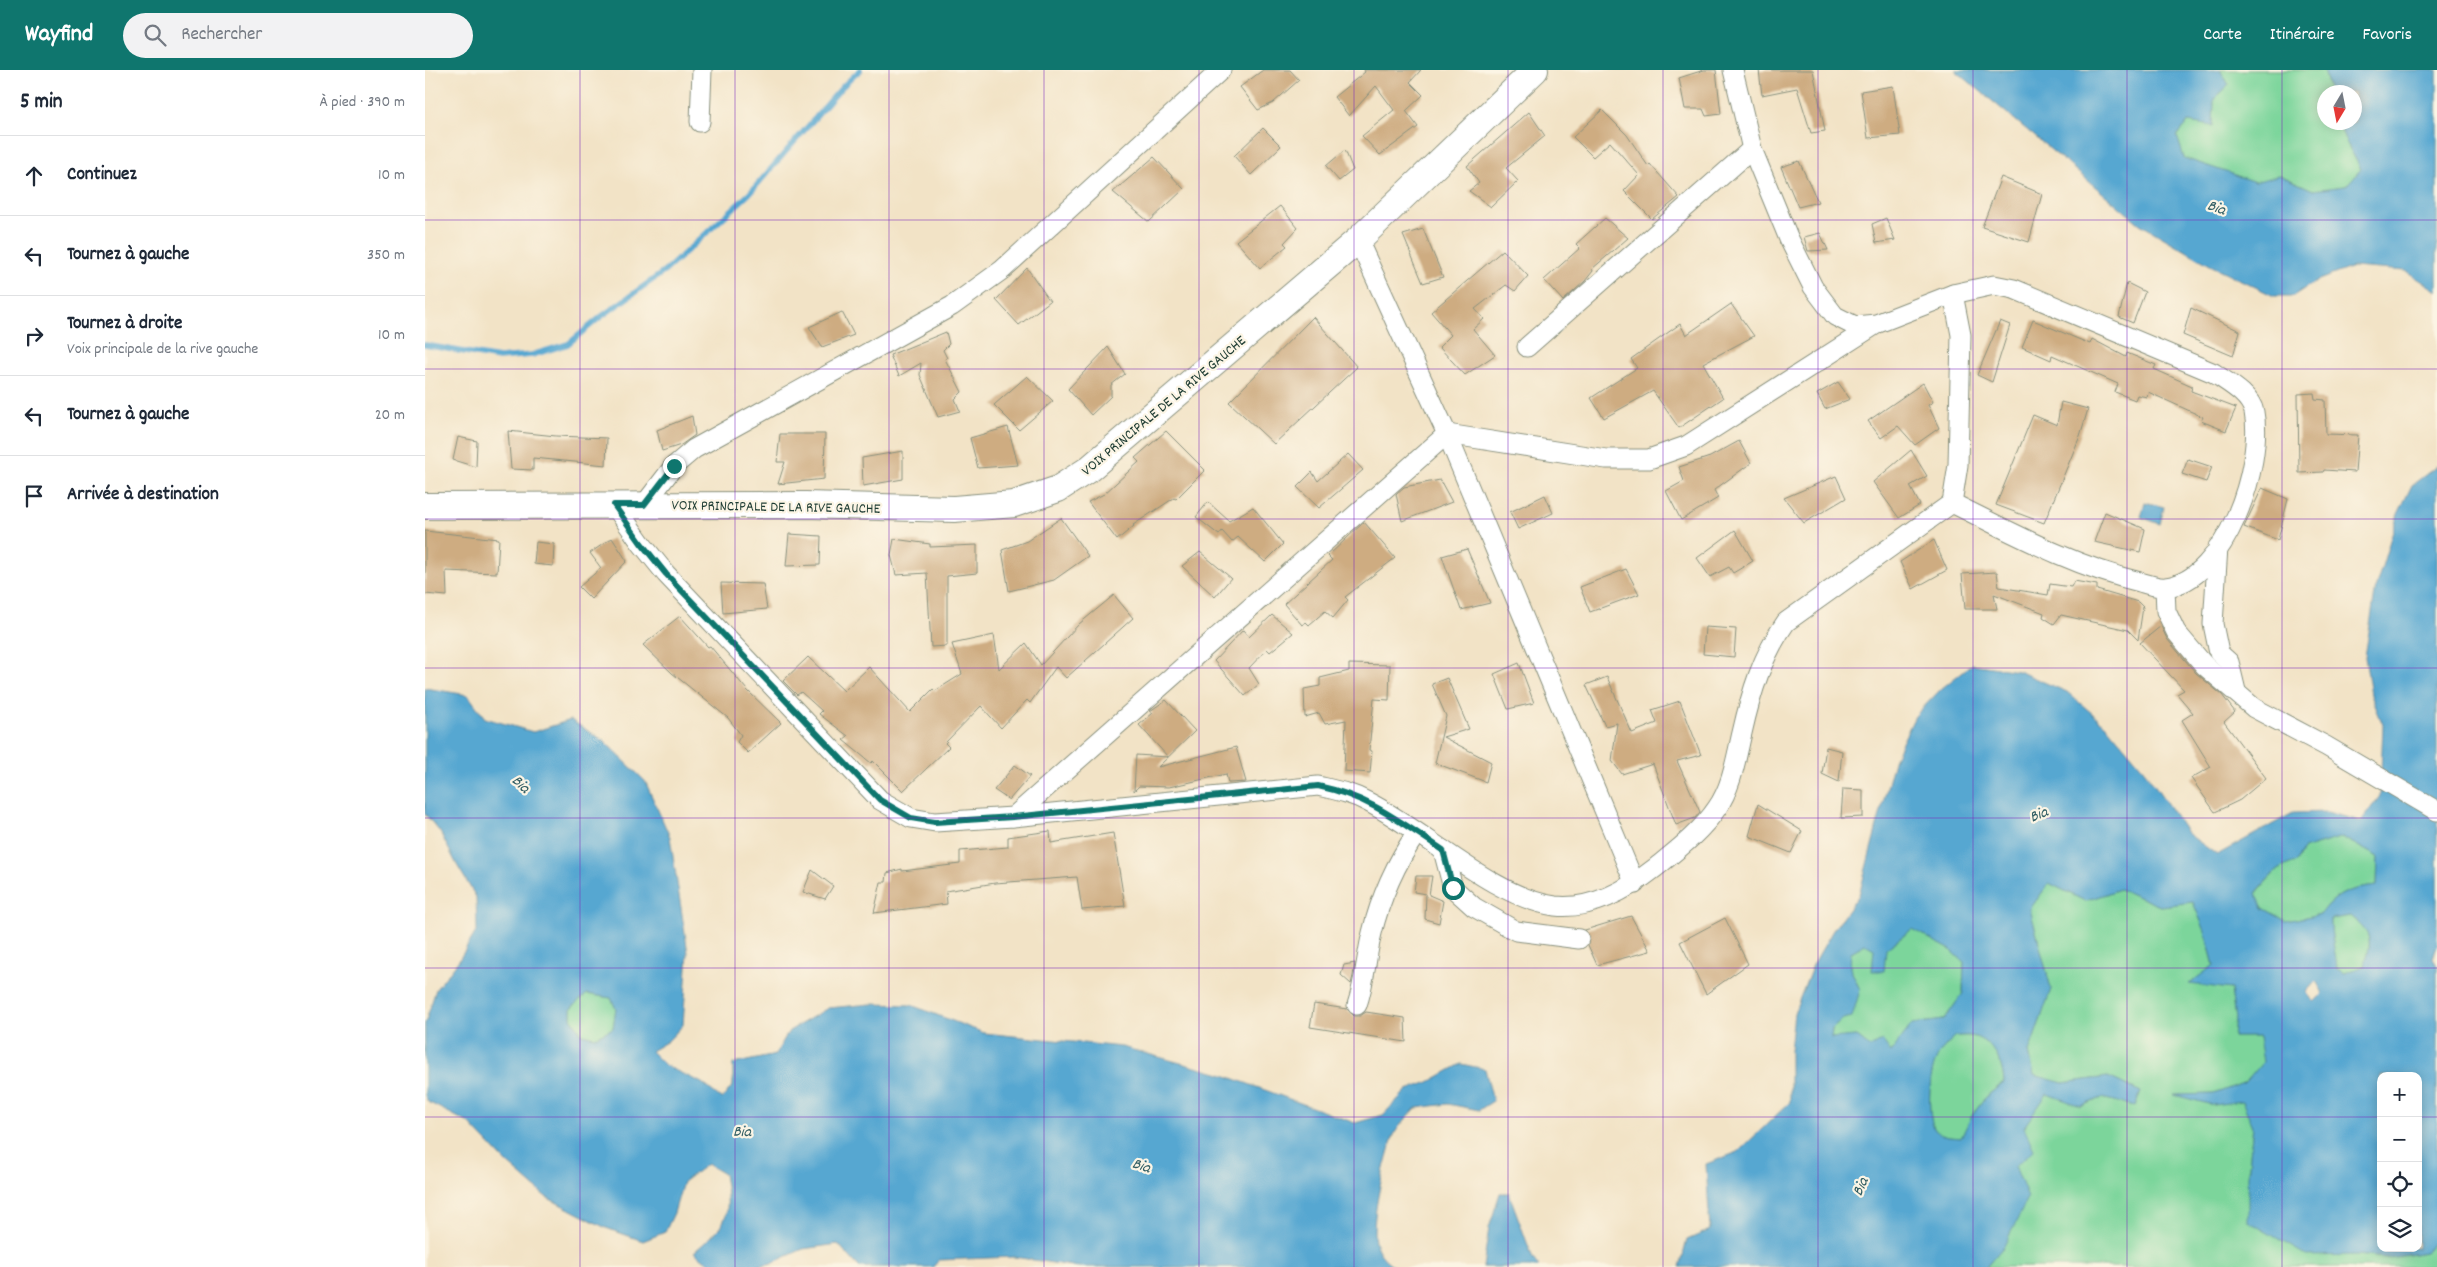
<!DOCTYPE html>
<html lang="fr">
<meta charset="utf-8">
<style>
:root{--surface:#fff;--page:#f2f2f3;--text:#1f2937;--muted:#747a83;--line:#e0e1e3;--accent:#0f766e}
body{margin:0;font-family:Dekko,sans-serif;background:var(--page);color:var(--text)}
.controls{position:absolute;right:15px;bottom:15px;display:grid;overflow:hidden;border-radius:10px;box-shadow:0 2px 12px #0003}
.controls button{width:45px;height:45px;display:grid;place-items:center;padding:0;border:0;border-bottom:1px solid var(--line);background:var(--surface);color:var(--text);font:25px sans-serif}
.compass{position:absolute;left:1892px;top:15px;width:45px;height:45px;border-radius:50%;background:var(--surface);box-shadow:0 2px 12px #0003;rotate:190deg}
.stop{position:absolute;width:15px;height:15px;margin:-11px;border:4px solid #0f766e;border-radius:50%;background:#fff}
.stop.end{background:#0f766e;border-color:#fff;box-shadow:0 1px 5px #0008}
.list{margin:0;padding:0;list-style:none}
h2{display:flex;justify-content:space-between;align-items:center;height:65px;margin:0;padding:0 20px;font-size:21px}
h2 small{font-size:16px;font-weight:400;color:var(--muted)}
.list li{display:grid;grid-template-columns:32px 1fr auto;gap:15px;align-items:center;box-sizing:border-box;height:80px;padding:0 20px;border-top:1px solid var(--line)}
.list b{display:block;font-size:19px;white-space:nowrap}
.list p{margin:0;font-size:16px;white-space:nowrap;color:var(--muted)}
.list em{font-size:16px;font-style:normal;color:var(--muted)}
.icon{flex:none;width:28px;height:28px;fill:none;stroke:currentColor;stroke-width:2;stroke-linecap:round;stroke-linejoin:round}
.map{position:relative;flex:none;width:2012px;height:1197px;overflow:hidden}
header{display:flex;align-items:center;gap:30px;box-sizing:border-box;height:70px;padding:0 25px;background:var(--accent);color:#fff}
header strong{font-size:24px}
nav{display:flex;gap:28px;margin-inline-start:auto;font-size:18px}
.search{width:350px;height:45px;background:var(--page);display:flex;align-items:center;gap:12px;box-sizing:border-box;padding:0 18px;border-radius:28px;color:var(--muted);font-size:19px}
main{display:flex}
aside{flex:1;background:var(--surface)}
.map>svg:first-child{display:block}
.green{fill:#7bd59b;stroke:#4d8968}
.water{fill:#57a7d1;stroke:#3b7282;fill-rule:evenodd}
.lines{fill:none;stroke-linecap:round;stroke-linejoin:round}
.stream{stroke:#57a7d1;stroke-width:5.5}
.building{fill:#ceac81}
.street-casing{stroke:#88907d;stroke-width:21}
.secondary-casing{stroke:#88907d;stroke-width:28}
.street{stroke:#fff;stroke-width:19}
.secondary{stroke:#fff;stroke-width:26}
.route{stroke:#0f766e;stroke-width:6}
.grid{fill:none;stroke:#7b2cbf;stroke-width:1;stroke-opacity:0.55}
.labels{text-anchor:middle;stroke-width:4.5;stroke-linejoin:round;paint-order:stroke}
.street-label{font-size:15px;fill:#1f3d34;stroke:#fcf5e5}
.water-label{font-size:16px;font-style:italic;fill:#305d63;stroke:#fcf5e5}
</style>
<header>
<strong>Wayfind</strong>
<div class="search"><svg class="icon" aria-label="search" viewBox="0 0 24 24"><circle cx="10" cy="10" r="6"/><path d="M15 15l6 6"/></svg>Rechercher</div>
<nav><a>Carte</a><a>Itinéraire</a><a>Favoris</a></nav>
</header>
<main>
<aside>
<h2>5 min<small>À pied · 390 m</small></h2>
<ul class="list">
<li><svg class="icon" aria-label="ahead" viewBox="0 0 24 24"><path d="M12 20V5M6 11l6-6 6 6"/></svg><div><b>Continuez</b></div><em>10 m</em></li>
<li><svg class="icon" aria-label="left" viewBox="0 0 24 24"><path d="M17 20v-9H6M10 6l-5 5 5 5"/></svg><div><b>Tournez à gauche</b></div><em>350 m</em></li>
<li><svg class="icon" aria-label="right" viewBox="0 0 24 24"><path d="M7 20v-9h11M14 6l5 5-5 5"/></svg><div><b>Tournez à droite</b><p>Voix principale de la rive gauche</p></div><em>10 m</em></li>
<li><svg class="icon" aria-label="left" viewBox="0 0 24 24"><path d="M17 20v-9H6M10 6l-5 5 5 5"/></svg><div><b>Tournez à gauche</b></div><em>20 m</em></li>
<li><svg class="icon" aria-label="arrive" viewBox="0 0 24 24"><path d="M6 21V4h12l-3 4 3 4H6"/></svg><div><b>Arrivée à destination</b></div></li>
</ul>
</aside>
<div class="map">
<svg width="2012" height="1197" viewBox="0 0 2012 1197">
<rect width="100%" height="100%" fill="#fcf5e5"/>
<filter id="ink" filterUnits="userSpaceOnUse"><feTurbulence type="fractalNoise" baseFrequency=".02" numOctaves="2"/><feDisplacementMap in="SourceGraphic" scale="10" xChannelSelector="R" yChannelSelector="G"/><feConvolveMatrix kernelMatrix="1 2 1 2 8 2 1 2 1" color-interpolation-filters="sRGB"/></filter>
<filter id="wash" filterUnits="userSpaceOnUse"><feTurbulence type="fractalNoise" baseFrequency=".0096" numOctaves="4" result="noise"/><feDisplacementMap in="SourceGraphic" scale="20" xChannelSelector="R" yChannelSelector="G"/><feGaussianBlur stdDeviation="1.12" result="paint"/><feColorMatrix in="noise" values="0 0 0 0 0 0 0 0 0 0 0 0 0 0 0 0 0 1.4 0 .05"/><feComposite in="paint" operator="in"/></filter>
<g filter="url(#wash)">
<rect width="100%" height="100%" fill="#f2e3c6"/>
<!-- green -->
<g class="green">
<polygon points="1795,0 1899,0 1905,22 1900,22 1900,52 1914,53 1919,68 1936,99 1921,116 1888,120 1855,105 1830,112 1759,88 1752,67 1763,52 1788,55 1789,29 1804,15"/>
<path d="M1917,767L1953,787L1952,816C1926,819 1912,822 1896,844L1861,851L1838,838L1831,824C1842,810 1853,796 1871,792L1878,779Z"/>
<polygon points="1624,813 1660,831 1695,819 1735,836 1768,832 1780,861 1789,896 1765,913 1806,919 1810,949 1808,967 1834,967 1839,992 1821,1012 1789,1024 1752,1025 1788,1035 1817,1030 1828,1056 1823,1106 1932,1185 1963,1188 2000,1182 2012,1168 2012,1197 1561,1197 1579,1176 1590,1096 1599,1057 1622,1023 1656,1036 1677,1028 1710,1036 1716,1022 1683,1007 1638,1013 1609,1006 1604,982 1626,919 1605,839"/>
<path d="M1925,846C1947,864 1948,869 1939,896L1920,903L1911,899C1911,882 1905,866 1906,849Z"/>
<path d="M1487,859L1526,880L1539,892L1538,923L1519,950L1488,954L1466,982L1445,977L1431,966L1406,969L1407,959L1418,949L1435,920L1425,898L1426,882L1440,874C1462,884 1470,872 1487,859Z"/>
<polygon points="162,924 186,928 191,939 188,958 170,967 157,964 146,948 146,938"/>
<path d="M1531,966C1536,966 1546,965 1551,967C1570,975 1578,994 1579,1013C1554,1029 1548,1042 1537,1068C1528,1067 1518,1068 1511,1061C1501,1050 1504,1003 1511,989C1515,980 1523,973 1531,966Z"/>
</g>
<!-- water -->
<g class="water">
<polygon points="1530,0 1795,0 1804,15 1789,29 1788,56 1763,52 1752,66 1759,88 1830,112 1854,105 1888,120 1921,116 1936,99 1919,68 1914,53 1930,52 1930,22 1905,22 1899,0 2012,0 2012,221 1981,201 1928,197 1891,211 1868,226 1849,226 1785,195 1715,154"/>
<path d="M2012,396V875L2008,888L2012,896V1168L2000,1182L1963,1188L1932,1185L1882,1186L1823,1151V1106L1828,1056L1817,1031L1788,1035L1749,1025L1789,1024L1821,1012L1838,992L1834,967H1808L1810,949L1806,919L1764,914L1789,895L1780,861L1768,832L1735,836L1695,819L1660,831L1624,813L1605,839L1626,919L1604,982L1609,1005L1638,1013L1683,1007L1716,1022L1710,1036L1677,1028L1656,1036L1622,1024L1599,1057L1609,1080L1590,1096L1603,1128L1579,1176L1561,1197H1255L1262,1170L1285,1160L1281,1094L1313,1082L1365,1032V981L1369,943L1388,895L1408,860L1434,825L1470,687L1490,646L1516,619L1547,594L1593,601L1642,622L1682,656L1720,701L1762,763L1792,785L1868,743L1902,742L1936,751L1955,726L1958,655L1946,625L1940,587L1951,516L1973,444L1987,415ZM1917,767L1953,787L1952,816C1926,819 1912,822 1896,844L1861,851L1838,838L1831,823C1842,810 1853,796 1871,792L1878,779ZM1925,846C1947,864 1948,869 1939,896L1920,903L1912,899C1911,882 1905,866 1906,849ZM1487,859L1526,880L1539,892L1538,923L1519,950L1487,954L1466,982L1457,970L1445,977L1431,966L1406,968L1407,959L1418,949L1427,947L1435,920L1425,898L1426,882L1440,874L1449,879L1447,901H1459L1461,879ZM1891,911L1898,923L1889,932L1881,922ZM1531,966C1536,966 1546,965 1551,967C1570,975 1578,994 1579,1013C1555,1029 1548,1042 1536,1068C1527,1067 1518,1068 1511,1061C1501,1050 1504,1003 1511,990C1515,980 1523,973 1531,966ZM1956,1006H1993V1178H1956Z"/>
<polygon points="1720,432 1739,437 1735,454 1716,447"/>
<path d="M0,618L43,625L60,648L108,662L146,650L180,672L220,711L245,767L263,883L258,955L243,971L226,981L241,996L277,1013L297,1029L308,1015V994L350,985L364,961L403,938L446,934L486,935L559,963L697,977L796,1004L930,1053L958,1045L982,1020L1004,1012L1036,994L1060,999L1068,1031L1054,1040L1023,1034L991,1038C984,1046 973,1056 969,1065C961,1085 945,1151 950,1171C953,1183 960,1191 971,1197H654L589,1187L514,1190L508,1197H434L413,1174L378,1179L347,1193L329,1197H289L269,1182C302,1153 307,1150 299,1104L282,1094L258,1112L249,1143L240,1162L218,1171L181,1158L121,1127L81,1092L44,1053L3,1032L0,1025V954L11,919L34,890L52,860L51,827L32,795L15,762L0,744ZM162,924L186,928L191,939L188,958L170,967L157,964L146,948V938Z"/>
<polygon points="1075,1123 1084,1123 1108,1189 1114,1197 1058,1197 1064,1158"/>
</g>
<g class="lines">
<!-- stream -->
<polyline class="stream" points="0,275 74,288 107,285 143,274 177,246 240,201 324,124 418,16 435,0"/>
</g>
<g id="blocks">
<!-- building -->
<g class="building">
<polygon points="838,0 865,0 874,10 848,33 833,40 815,17"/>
<polygon points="939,0 996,0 985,12 998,25 981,41 993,57 955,85 937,66 969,40 951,16 924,46 909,27 940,2"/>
<polygon points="1279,0 1291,0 1296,44 1281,46 1278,39 1260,39 1254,8"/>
<polygon points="1334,0 1388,0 1400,61 1386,63 1372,18 1337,25"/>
<polygon points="1468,16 1475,65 1443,68 1436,21"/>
<polygon points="1177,40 1202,65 1223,96 1225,94 1254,127 1227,149 1199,121 1214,105 1185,72 1168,87 1148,67"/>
<polygon points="1104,42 1120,66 1081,98 1093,111 1066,137 1044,121 1054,113 1042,96"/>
<polygon points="838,58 856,76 826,105 809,86"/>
<polygon points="920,80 928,100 914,111 901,96"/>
<polygon points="729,87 759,119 724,152 688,122"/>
<polygon points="1374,91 1393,132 1373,137 1356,97"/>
<polygon points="1576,107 1617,124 1604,172 1557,157"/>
<polygon points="855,136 873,158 859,173 862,176 835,198 811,171"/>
<polygon points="1180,148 1203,168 1167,199 1168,201 1160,211 1138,231 1119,210 1155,178 1151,174"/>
<polygon points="1461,148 1470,170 1451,173 1447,154"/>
<polygon points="998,159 1018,207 998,213 978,165"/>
<polygon points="1395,163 1403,180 1383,181 1379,167"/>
<polygon points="1078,180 1103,206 1090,221 1081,215 1050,239 1059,249 1048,259 1070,285 1040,305 1014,277 1026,265 1006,242"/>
<polygon points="602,198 625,231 594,255 571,230"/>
<polygon points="1702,213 1720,222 1708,253 1694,247"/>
<polygon points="1306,234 1329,266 1278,293 1298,328 1254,358 1228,321 1179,348 1166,328 1212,298 1206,289 1255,254 1261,265"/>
<polygon points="1766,238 1815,261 1808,286 1758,265"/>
<polygon points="417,242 429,265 397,277 384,257"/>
<polygon points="888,247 932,297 849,374 804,332"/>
<polygon points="1608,250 1665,274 1667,269 1701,287 1702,283 1731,295 1729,299 1767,316 1766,321 1811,338 1801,361 1776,351 1778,347 1723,322 1722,327 1712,325 1710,330 1690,322 1693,314 1627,285 1626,290 1597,277"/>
<polygon points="1575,251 1585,255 1567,312 1552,305"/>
<polygon points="521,262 524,274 518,280 522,288 520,289 537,322 530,329 535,341 513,347 495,305 496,293 474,306 465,285"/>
<polygon points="683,277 700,304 686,315 686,326 666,345 643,319"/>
<polygon points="602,306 628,331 594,360 569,335"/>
<polygon points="1413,312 1425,329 1400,339 1392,324"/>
<polygon points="1498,313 1508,332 1503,335 1514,358 1490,375 1473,356 1456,368 1443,351"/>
<polygon points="1889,323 1890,329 1900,330 1901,364 1933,365 1930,402 1899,400 1898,402 1874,403 1873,324"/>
<polygon points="1636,332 1663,339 1655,366 1619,453 1571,435 1608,345 1632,355"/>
<polygon points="267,346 270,365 256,375 237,381 232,360"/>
<polygon points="583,357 593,395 553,398 545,368"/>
<polygon points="83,361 131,366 182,368 181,395 108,388 108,400 86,399"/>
<polygon points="741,361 780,400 751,429 749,428 708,455 709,456 692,470 663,432 679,424 714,392 710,388"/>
<polygon points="355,364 400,364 399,409 353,414 360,392 352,392"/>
<polygon points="33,367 52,371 51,397 28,390"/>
<polygon points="1314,371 1326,393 1289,420 1293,428 1256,450 1241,421 1259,411 1254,397 1285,387"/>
<polygon points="1486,380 1502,406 1485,416 1495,435 1474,448 1448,412"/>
<polygon points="478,381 478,409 438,416 437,388"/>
<polygon points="923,384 938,400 894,438 872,417 887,402 893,411"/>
<polygon points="1763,389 1787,397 1781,412 1757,404"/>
<polygon points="1411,406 1421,428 1379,453 1359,428"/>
<polygon points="1015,410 1027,432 977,451 971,424 979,417"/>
<polygon points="1837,418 1863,429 1853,470 1819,457"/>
<polygon points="1120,425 1128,443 1093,459 1085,442"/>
<polygon points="783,432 804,451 828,437 858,474 840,492 813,467 807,472 797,461 794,465 771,447"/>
<polygon points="1680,442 1720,459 1715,482 1669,472"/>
<polygon points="636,448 663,486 629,510 584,521 577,480 602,471"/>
<polygon points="939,452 970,488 920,527 923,530 908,548 900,541 884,555 881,552 877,555 859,534 907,490 903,486"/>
<polygon points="1310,460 1328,491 1308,503 1304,497 1285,507 1272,488"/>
<polygon points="0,461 74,469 72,503 21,501 22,526 0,524"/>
<polygon points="364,464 396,466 395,495 361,496"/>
<polygon points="187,468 202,491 166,529 154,517 176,498 165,483"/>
<polygon points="469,469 505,474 505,477 552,475 552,503 522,506 522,576 506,577 502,503 471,505 466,485"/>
<polygon points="1509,470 1522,500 1488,519 1475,492"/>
<polygon points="111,472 129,474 128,496 109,494"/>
<polygon points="1042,479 1065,533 1036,540 1017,486"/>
<polygon points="775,482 806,508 790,527 757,496"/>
<polygon points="1201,499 1214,524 1165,542 1155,517"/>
<polygon points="1572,502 1574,517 1623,525 1625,514 1646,517 1649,511 1672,515 1672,520 1713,532 1718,537 1713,570 1703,560 1636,545 1629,554 1618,547 1619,543 1569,524 1572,539 1540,539 1537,504"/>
<polygon points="296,513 338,514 342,539 298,543"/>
<polygon points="689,525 708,548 641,608 631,597 605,633 602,630 576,658 556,636 520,673 524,677 478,721 448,691 446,693 418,670 423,666 394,644 397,641 376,622 372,625 358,611 383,587 419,621 444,597 485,642 508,619 510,621 537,604 527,574 569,565 574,599 601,573 616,595 654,554"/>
<polygon points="847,545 868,563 845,582 842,579 824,598 834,614 820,626 789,591 818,560 824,567"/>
<polygon points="255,546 283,577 285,576 322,620 356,653 323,683 312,672 316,665 303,648 247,603 218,575"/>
<polygon points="1736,556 1742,569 1771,603 1797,625 1810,642 1799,652 1841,708 1815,730 1790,742 1766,708 1786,697 1757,650 1768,643 1752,624 1759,620 1715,573"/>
<polygon points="1280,557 1311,559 1309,587 1278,584"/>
<polygon points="1094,593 1109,633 1083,639 1069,604"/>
<polygon points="924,594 965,595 964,630 949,629 944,680 947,681 945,703 919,701 921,650 900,654 894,643 880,647 879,619 895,616 895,608 924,601"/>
<polygon points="1182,607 1207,663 1232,653 1227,640 1255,631 1276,685 1252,691 1275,742 1270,748 1251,755 1228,694 1197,704 1187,691 1192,653 1180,656 1161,615"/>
<polygon points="1022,608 1044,659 1018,667 1066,692 1061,712 1010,693 1021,646 1007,614"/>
<polygon points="741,630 770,661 733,697 811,677 821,712 803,713 801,704 744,717 714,716 709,721 711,685 743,687 714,655 728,643 725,641"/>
<polygon points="1401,677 1417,681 1414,712 1397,704"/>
<polygon points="590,695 605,706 584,730 569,720"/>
<polygon points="1418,719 1438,720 1438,747 1416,748"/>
<polygon points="1333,734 1377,761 1366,783 1324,766"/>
<polygon points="625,761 626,773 688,763 700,836 657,840 652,807 570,813 521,821 522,834 449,843 456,812 461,812 462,803 477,799 477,801 535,794 535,781 583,777 583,767"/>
<polygon points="387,800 408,816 400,829 378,822"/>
<polygon points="991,806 1007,806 1004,825 1018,831 1014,853 1000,849 1001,824 989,822"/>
<polygon points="1206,846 1225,881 1172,895 1163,875 1164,865 1160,860"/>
<polygon points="1300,848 1323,894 1281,924 1255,872"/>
<polygon points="930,893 928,906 926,914 916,905 919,895"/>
<polygon points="889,934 922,939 929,946 935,946 941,942 980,948 981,972 885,957"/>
</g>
</g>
</g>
<g filter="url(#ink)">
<use href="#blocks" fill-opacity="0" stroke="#88907d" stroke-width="1"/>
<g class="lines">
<defs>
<g id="street">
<polyline points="275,52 277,0"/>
<polyline points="933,170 1022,364 1210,814"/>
<polyline points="1102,277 1327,79"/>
<polyline points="1527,433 1533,395 1536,265 1528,224"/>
<path d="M189,435L216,473L241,504L455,730L486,748L510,752L588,747L893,716C910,720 927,723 943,732C999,760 1069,828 1130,836C1167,840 1202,820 1230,798C1252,780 1276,762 1292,738C1307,717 1311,688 1317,663C1326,623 1337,586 1361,552L1527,433C1588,463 1648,496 1715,512C1722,514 1733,518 1741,517C1801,510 1839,394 1829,342C1825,324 1803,313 1789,303L1589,219L1569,215L1528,224L1451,254L1430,256L1410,246L1388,217L1364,169L1327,79L1308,0"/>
<polyline points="219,435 249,396 269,379 527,236 577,200 796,0"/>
<polyline points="1793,477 1788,554 1794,583 1804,592 1811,621"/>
<polyline points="1740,518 1741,541 1751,562 1780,596 1829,638 1901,676 2012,741"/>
<polyline points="588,747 1022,364 1181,389 1224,389 1261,376 1450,255"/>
<polyline points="1018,780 1028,818 1049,837 1091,861 1154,869"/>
<path d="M932,935C940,912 941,887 947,863C955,829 971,792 992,763"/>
</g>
<polyline id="secondary" points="0,436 380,435 529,439 589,434 633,419 664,399 933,170 1110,0"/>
</defs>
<!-- street casing -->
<use href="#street" class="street-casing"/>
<!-- secondary casing -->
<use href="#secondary" class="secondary-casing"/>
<!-- street -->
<use href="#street" class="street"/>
<!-- secondary -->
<use href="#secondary" class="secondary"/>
</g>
</g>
<g class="lines" filter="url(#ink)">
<!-- route -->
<path class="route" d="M249,396L219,435H189L216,473L241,504L455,730L486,748L510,752L588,747L893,716C945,727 975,752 1018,780L1028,818"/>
</g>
<!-- grid -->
<path class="grid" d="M155,0V1197M310,0V1197M464,0V1197M619,0V1197M774,0V1197M929,0V1197M1083,0V1197M1238,0V1197M1393,0V1197M1548,0V1197M1702,0V1197M1857,0V1197M0,150H2012M0,299H2012M0,449H2012M0,598H2012M0,748H2012M0,898H2012M0,1047H1956M1993,1047H2012"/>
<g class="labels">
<!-- street labels -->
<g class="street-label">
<text transform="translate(738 335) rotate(-40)" y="5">VOIX PRINCIPALE DE LA RIVE GAUCHE</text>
<text transform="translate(351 436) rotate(1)" y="5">VOIX PRINCIPALE DE LA RIVE GAUCHE</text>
</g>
<!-- water labels -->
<g class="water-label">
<text transform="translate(1792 136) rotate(19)" y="6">Bia</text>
<text transform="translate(97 713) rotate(44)" y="6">Bia</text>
<text transform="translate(1613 743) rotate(-23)" y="6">Bia</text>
<text transform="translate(317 1060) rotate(1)" y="6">Bia</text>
<text transform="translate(717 1094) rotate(18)" y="6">Bia</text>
<text transform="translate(1434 1116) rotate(-66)" y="6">Bia</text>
</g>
</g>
</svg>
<div class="controls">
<button>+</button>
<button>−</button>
<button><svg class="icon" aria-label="locate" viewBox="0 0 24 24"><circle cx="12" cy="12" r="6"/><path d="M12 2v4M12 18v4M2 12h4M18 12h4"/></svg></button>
<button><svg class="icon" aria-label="layers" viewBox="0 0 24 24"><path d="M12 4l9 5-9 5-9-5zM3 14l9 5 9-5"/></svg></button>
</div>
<svg class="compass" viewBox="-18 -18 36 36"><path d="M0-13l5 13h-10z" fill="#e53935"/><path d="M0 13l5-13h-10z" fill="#747a83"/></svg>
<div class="stop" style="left:1028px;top:818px"></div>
<div class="stop end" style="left:249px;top:396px"></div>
</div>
</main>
